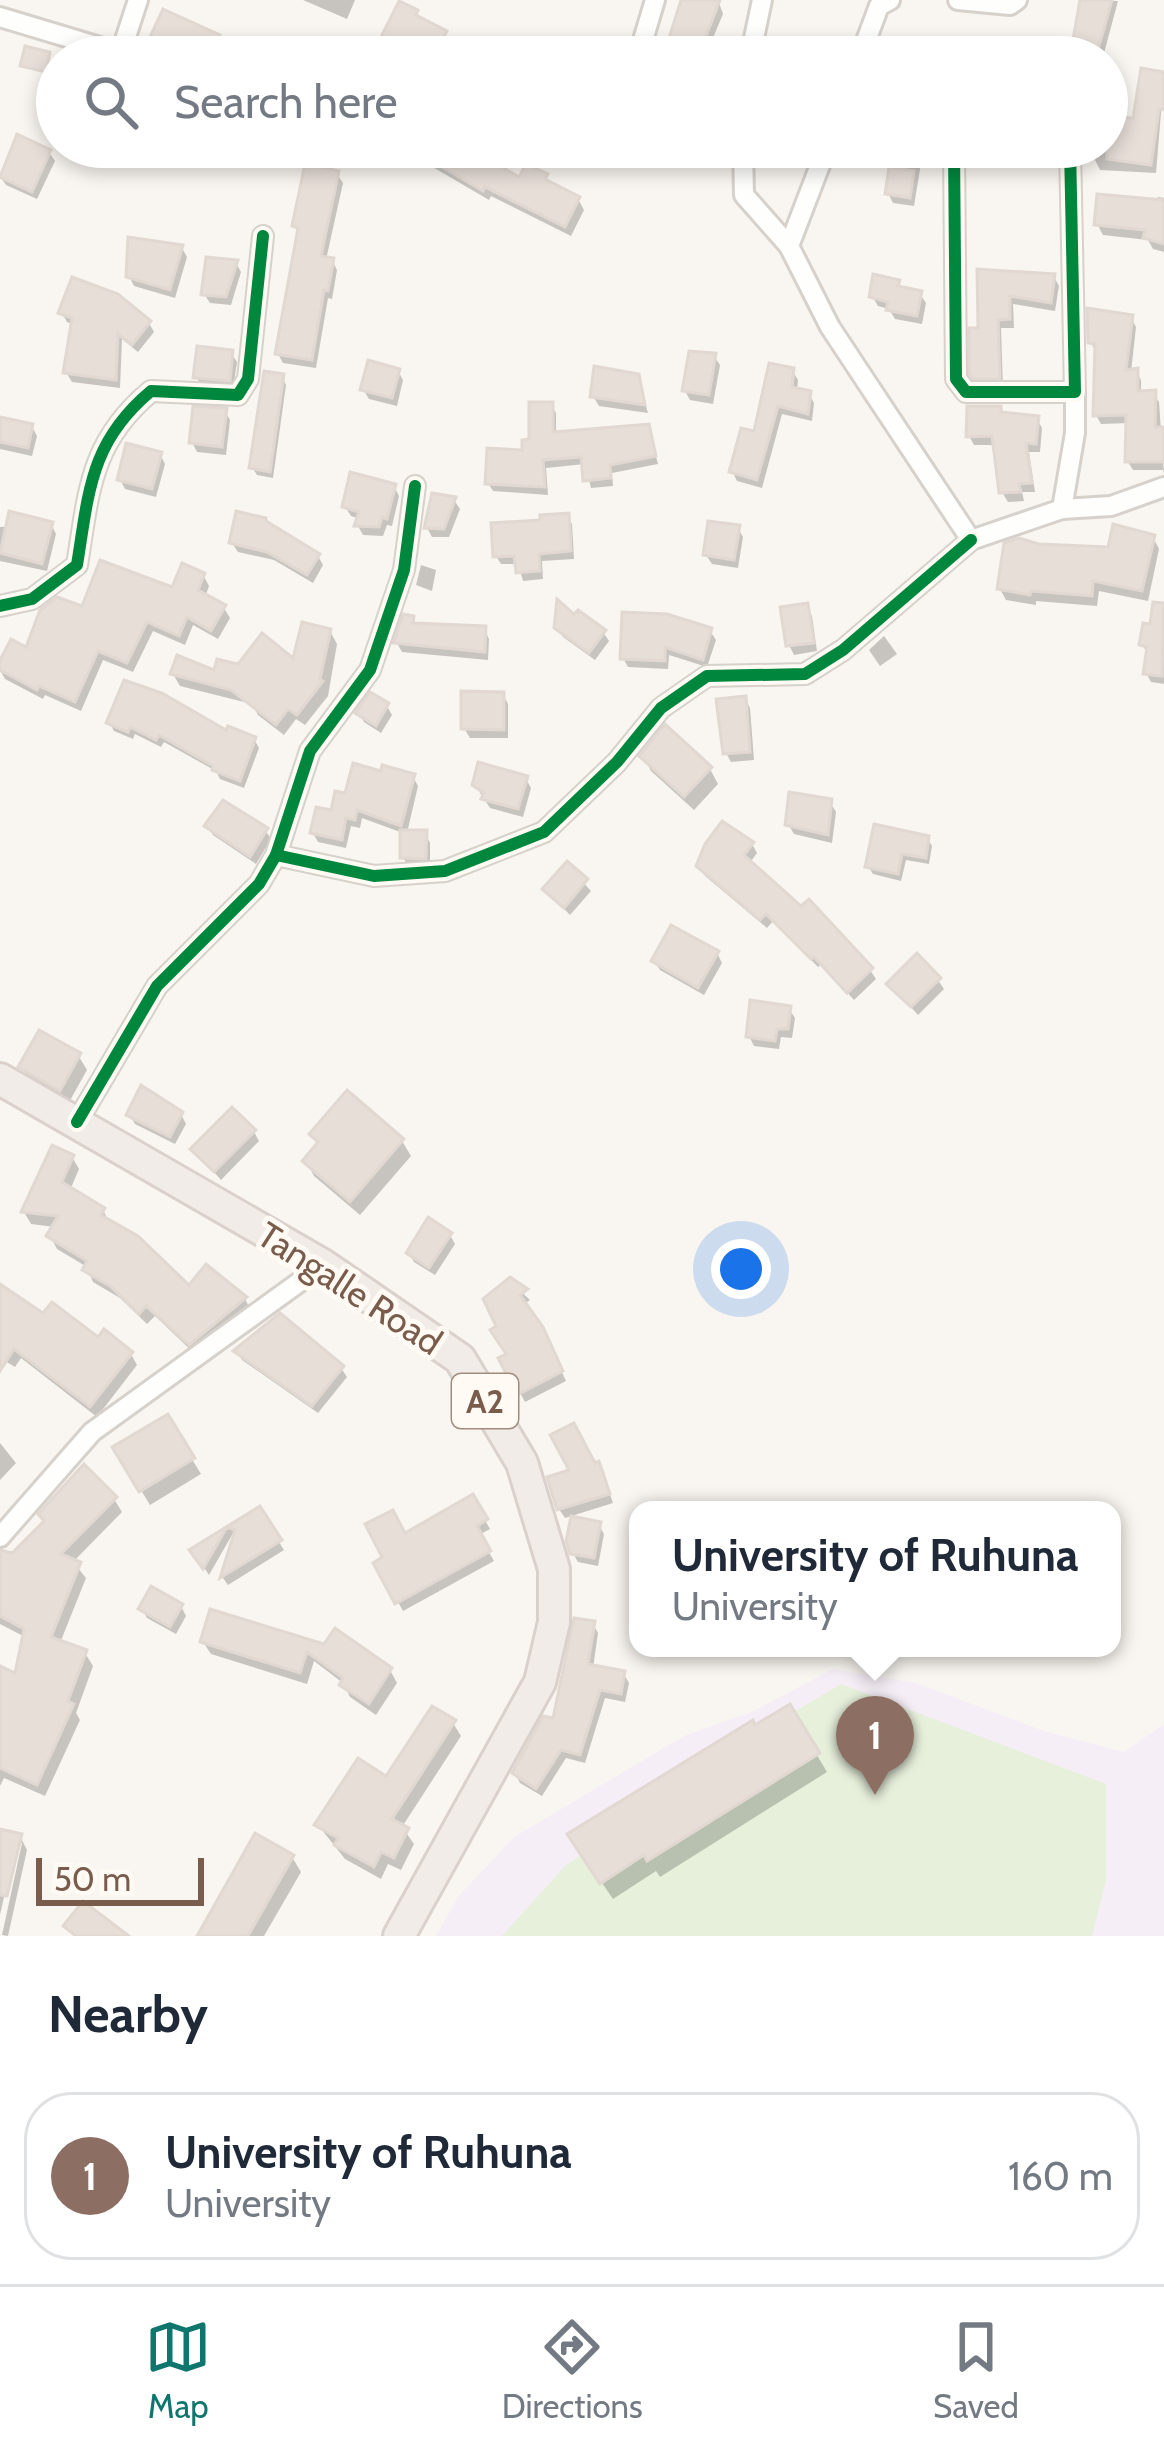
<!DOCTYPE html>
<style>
:root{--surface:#fff;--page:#f2f2f3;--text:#1f2937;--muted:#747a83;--line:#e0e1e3;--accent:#0f766e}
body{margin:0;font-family:Cabin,sans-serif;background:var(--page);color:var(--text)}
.scale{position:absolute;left:36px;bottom:30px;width:168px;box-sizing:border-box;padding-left:12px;border:6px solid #7a5c4d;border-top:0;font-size:33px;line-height:42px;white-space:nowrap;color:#7a5c4d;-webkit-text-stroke:9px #fffaf3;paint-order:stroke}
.you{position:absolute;left:741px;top:1269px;width:42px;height:42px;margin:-30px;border:9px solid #fff;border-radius:50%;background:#1a73e8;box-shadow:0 0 0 18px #1a73e833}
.badge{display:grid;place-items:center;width:78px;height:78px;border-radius:50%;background:var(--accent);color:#fff;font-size:39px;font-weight:700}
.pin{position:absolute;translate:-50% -99px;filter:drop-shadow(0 3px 6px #0008)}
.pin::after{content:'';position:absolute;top:63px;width:42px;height:36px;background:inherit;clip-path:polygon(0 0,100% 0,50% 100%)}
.popup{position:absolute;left:629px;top:1501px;width:492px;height:156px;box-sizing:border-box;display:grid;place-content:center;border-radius:24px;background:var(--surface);filter:drop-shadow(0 3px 9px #0005);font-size:39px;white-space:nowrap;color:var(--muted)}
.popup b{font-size:45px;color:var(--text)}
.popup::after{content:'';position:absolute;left:50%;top:100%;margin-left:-24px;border:24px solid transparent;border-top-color:var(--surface)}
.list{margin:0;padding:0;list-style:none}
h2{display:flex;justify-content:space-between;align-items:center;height:156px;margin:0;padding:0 48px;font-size:51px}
h2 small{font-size:39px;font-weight:400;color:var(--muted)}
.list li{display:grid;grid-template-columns:78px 1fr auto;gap:36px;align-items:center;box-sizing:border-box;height:168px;margin:0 24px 24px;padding:0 24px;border:3px solid var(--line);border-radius:48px}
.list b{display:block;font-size:45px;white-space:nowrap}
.list p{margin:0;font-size:39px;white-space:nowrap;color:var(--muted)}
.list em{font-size:39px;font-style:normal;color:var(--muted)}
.icon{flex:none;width:66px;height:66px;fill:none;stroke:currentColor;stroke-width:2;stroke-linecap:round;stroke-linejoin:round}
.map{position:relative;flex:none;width:1164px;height:1936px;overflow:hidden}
.search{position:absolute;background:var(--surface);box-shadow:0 6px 18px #0003;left:36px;right:36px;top:36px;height:132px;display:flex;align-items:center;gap:30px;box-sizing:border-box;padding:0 42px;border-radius:66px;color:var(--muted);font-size:45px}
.sheet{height:348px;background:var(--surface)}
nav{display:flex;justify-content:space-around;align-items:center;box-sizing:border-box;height:168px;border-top:3px solid var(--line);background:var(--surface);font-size:33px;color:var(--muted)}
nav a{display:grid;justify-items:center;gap:6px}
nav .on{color:var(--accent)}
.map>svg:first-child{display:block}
.education{fill:#f6eef6}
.green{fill:#e7f0db}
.shadow{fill:#0003}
.building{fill:#e6ded7;stroke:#e2d8d2;stroke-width:3}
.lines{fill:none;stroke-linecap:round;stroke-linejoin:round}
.minor-casing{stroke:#d7d1cb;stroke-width:24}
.trunk-casing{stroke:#dad1cc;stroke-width:36}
.minor{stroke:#fefefd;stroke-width:18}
.trunk{stroke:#f2ece8;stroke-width:30}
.cycleway-casing{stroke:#fffaf3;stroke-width:20}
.cycleway{stroke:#00873e;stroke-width:12}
.labels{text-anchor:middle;stroke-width:10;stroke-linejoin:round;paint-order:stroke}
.shield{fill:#fffaf3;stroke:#a28b7f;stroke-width:3}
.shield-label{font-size:33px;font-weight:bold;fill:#7a5c4d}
.street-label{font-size:36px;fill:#7a5c4d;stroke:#fffaf3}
</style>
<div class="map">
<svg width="1164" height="1936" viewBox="0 0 1164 1936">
<rect width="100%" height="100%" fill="#f9f5f0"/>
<!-- education -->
<polygon class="education" points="833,1669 916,1683 1044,1731 1124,1752 1164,1724 1164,1936 436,1936 458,1897 514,1837 684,1736 756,1710"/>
<!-- green -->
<polygon class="green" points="841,1684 1106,1784 1106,1880 1092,1936 502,1936 565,1866 716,1758"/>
<!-- shadow -->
<g class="shadow">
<polygon points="303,0 355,0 347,19"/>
<polygon points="683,0 718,0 723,14 705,57 664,57"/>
<polygon points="1083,0 1118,1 1103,57 1073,57"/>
<polygon points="416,12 422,22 444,33 450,42 442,57 412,57 390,46 385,37"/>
<polygon points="154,37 218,37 223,47 219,57 182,57 159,46"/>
<polygon points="484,48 504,57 480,57"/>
<polygon points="1164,77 1156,173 1100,170 1095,160 1096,147 1107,147 1107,119 1136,122"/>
<polygon points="18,137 49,152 55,161 37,199 6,185 0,176"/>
<polygon points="371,147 472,147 520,182 546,176 551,186 578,199 584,210 571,236 491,196 489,200 402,149 396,160"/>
<polygon points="900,147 931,147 931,151 923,151 914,206 893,203 888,193 900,172"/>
<polygon points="337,174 343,183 326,260 332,260 337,270 332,299 328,298 316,368 283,363 278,354 300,236 295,226"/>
<polygon points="1158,197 1164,198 1164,252 1153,249 1148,240 1103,235 1097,224 1156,203"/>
<polygon points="182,248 187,257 175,298 134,286 129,276"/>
<polygon points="236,263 241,272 231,305 210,303 204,294"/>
<polygon points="980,272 1054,277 1059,286 1055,311 1013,304 1014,328 1001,328 1003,387 981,387 976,378 982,331"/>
<polygon points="898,282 903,290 920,294 926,303 922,324 895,319 889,309 878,306 872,296"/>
<polygon points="62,313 149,323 154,332 138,352 122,339 120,388 72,382 66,372 74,325 67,322"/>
<polygon points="1131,318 1136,327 1131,372 1136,371 1141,380 1141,394 1154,394 1159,402 1164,474 1163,470 1133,470 1128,462 1129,423 1101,424 1096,415 1096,351 1090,342"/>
<polygon points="231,353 237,362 233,389 202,386 196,377"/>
<polygon points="714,356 720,365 713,404 690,400 685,391"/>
<polygon points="792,370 798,380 797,391 809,394 814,403 812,421 782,414 762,488 737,481 732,471"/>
<polygon points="398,371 403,380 397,406 369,399 363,389"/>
<polygon points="282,377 286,385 273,478 257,475 252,467"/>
<polygon points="637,377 648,413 599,406 593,396"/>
<polygon points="551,405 556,413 556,435 648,427 658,464 612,473 613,486 591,488 585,464 546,468 548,495 493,491 488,483 526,453"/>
<polygon points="999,409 1003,416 1037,419 1042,428 1040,452 1029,452 1035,492 1022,492 1024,501 1008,502 1002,492 996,445 974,445 969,436"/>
<polygon points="225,411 230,420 226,455 197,452 192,442"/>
<polygon points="0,420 32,427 37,436 32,456 0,449"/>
<polygon points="160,454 165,464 156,497 125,489 120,479"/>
<polygon points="394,486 399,496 392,526 387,525 383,536 363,535 358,526 360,519 351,516 345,507"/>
<polygon points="454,500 460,509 449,537 432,537 427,528"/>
<polygon points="567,516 572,524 574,559 542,561 543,579 523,581 518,564 501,564 496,556 544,523"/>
<polygon points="51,524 56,534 47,571 0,561 0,527"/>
<polygon points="738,528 743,537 738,568 712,564 706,555"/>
<polygon points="1153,537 1159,549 1148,601 1099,591 1097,606 1036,601 1036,605 1006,600 1000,589 1038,547 1110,550"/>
<polygon points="232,543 318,556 323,565 313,583 274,560 238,552"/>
<polygon points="421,565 436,570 432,591 416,585"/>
<polygon points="203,575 209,586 205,597 224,608 230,618 218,639 193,625 185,645 153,631 133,672 103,660 81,711 45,695 43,699 5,679 0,670 84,610 173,591"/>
<polygon points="806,607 812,616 817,651 794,655 789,645"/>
<polygon points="412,619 416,626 484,629 489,639 488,660 402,652 397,643"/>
<polygon points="557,627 603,632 609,641 595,660 563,637"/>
<polygon points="1146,627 1164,630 1164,684 1151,682 1146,673 1148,655 1142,644"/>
<polygon points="330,631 337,644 328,696 305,725 296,719 284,735 258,715 252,704 180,686 173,674 216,674 239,668 295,663"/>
<polygon points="710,631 716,640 707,667 669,655 668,669 628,667 623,658"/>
<polygon points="884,636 897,654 880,666 869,650"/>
<polygon points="503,694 508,704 508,738 470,738 464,728"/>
<polygon points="745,699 750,708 754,760 731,762 726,753"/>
<polygon points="387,706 392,715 381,733 364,722 359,713"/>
<polygon points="109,722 228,734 254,739 259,748 244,788 220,779 216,771 164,742 161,747 135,734 133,739 114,731"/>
<polygon points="643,756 710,769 718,784 694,810 651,771"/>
<polygon points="383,774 413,777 418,786 407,833 425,833 430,843 430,867 408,866 403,857 403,833 362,818 360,828 351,826 346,848 318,842 313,833 347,797"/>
<polygon points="526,779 531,788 523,817 490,808 475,785"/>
<polygon points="830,802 836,812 832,843 794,834 788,824"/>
<polygon points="722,825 752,844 757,853 749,864 870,970 876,979 854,1000 821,964 818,967 773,921 767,928 705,876 699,866"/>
<polygon points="207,826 265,830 271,839 256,864 213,835"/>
<polygon points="927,838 932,846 929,864 906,860 901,881 873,874 868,866"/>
<polygon points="567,865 591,891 570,915 546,890"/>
<polygon points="717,953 722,963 704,995 660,970 654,961"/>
<polygon points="938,980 944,989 918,1015 890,984"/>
<polygon points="789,1009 795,1018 792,1038 781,1037 779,1049 754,1046 749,1036"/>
<polygon points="78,1055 87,1070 68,1104 30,1082 22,1067"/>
<polygon points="181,1114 186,1124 175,1144 135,1124 130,1115"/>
<polygon points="254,1132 259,1141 221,1180 194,1149"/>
<polygon points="313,1134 402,1141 411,1156 360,1215 314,1176 306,1161 319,1146"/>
<polygon points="72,1157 79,1169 70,1190 103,1210 110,1224 189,1290 206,1269 245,1299 251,1311 197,1356 155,1316 147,1324 120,1298 93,1282 87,1267 57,1249 50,1236 55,1227 31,1224 24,1212"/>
<polygon points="450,1235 455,1244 435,1275 414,1262 409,1253"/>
<polygon points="510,1281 530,1300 523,1305 547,1340 566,1381 525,1402 502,1359 510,1355 499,1327"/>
<polygon points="0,1287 43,1317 131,1354 137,1365 97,1417 21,1358 15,1367 0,1358"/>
<polygon points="237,1352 341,1368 347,1377 318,1413 242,1360"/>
<polygon points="167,1418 201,1474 150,1505 116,1449"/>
<polygon points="0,1443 16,1463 0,1480"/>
<polygon points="594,1466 603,1474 613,1503 565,1518 559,1509"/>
<polygon points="472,1498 490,1529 479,1535 494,1561 403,1611 377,1564 405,1537"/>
<polygon points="114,1499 122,1512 73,1562 86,1578 60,1643 85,1653 93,1666 76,1713 80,1720 45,1796 4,1778 0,1786 0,1669 17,1678 25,1637 0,1624 0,1563"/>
<polygon points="259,1510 284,1550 228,1585 223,1578 236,1528 209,1575 193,1551"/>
<polygon points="599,1525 604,1534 598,1566 578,1562 572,1552"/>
<polygon points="181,1606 186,1616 176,1634 147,1618 142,1609"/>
<polygon points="212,1613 390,1670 397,1683 376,1715 350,1697 343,1683 314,1661 307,1684 211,1654 203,1642"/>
<polygon points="593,1624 598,1633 593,1668 623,1673 629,1683 625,1702 605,1698 585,1763 566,1758 542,1796 520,1783 515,1773 555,1722"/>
<polygon points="789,1708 827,1772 660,1877 656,1871 613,1899 581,1852"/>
<polygon points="453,1723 461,1736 402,1827 414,1844 401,1870 388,1864 381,1879 345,1859 318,1825 387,1781"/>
<polygon points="0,1832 20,1836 27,1850 8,1936 2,1935 22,1843 16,1843 0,1915"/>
<polygon points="292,1857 301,1872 264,1936 200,1936"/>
</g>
<!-- building -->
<g class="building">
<polygon points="681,0 720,0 698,57 663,57"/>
<polygon points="1080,0 1112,0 1096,57 1070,57"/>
<polygon points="399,1 418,10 416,15 447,31 434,57 423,57 381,37"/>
<polygon points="163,9 220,35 210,57 193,57 150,37"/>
<polygon points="25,46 50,52 46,72 20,66"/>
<polygon points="1141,68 1164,72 1164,110 1159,109 1151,165 1107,159 1107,116 1133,118"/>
<polygon points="17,134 51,150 32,192 0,177"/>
<polygon points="408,147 468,147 519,177 526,164 548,174 545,179 580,197 565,227 485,187 483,191"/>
<polygon points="305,164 339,171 321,256 334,258 328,291 324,290 312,360 275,354 298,228 292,226"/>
<polygon points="889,167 914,171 910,198 885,194"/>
<polygon points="1097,194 1164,200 1164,244 1143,238 1145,230 1094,225"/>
<polygon points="128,237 183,245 170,290 126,277"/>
<polygon points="206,257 238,260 226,297 201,295"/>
<polygon points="977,269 1055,274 1051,303 1010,296 1010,319 998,320 1000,379 973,379 969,374 969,328 978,328"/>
<polygon points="873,274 900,280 898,286 922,291 917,316 886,310 888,302 869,297"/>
<polygon points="72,277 118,294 151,321 132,345 118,334 116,380 63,373 72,318 58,313"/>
<polygon points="1087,308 1133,315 1126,370 1138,368 1138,391 1156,390 1155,427 1164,427 1164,462 1125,462 1126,415 1093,416 1095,344 1088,343"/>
<polygon points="197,346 233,350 230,381 193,378"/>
<polygon points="689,351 716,353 709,395 682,391"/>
<polygon points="368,360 400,369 392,398 360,390"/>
<polygon points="769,363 794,368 792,387 811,391 808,414 778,406 757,480 729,472 741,428 754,431"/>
<polygon points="594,366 639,374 645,405 590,397"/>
<polygon points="264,371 284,374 270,472 249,468"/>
<polygon points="529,402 553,402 553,432 649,424 656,456 610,465 611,478 583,481 581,457 543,460 545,487 485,484 487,448 522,450 522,440 529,439"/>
<polygon points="193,406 227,408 222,447 189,443"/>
<polygon points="967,406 1001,406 1001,412 1039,416 1036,444 1026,443 1032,483 1019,484 1021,492 999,493 992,436 966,437"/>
<polygon points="0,417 33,424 28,448 0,442"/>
<polygon points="126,443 162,452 152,489 117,480"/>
<polygon points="350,472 396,484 387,519 382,517 379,527 354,526 359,512 342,507"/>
<polygon points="432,493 456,497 444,529 424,528"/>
<polygon points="9,511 53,522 42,564 0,553"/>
<polygon points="236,511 266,518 266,521 320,554 307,575 267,552 229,543"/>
<polygon points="569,513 571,551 539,554 540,571 516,573 514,556 493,557 491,523 540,520 540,515"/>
<polygon points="708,521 740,525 734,560 703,555"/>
<polygon points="1113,524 1155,535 1142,591 1093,581 1092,596 1031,591 1030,595 997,589 1004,543 1019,538 1039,544 1108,547"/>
<polygon points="100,560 172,587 182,563 205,573 198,590 226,605 211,631 187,617 179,636 147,622 127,663 98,651 75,702 39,686 37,690 0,670 0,660 11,639 26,647 40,610 57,597 82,606"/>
<polygon points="557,599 574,614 578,610 606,630 589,653 554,628"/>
<polygon points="1153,602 1164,603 1162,676 1143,674 1147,647 1139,645 1143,623 1150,624"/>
<polygon points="808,603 814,643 786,646 780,607"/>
<polygon points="622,612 667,614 712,628 703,660 665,647 665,661 620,659"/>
<polygon points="403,614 414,616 413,623 486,626 485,652 393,643"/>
<polygon points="302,622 331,629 320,679 323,681 297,715 288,709 276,725 231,690 170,674 177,655 214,670 217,659 238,664 262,633 293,658"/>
<polygon points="124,680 162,693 226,730 228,726 256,737 240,781 212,770 213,766 159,735 156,740 130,727 128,732 106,723"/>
<polygon points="461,691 504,692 504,730 461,729"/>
<polygon points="370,692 389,703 376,726 355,713"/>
<polygon points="746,696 750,752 723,754 716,699"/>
<polygon points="665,724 712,767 684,797 639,756"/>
<polygon points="478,762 528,776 518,809 481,799 484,793 472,785"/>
<polygon points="353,763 381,771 382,765 415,774 401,826 357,810 355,820 346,818 342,840 310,833 316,807 331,810 335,791 345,793"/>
<polygon points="789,792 832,799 828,835 785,825"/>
<polygon points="223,800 268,828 250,857 204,826"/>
<polygon points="722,821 754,842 744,855 801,906 809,899 873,968 847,993 814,957 811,959 766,914 760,920 696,866 705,844"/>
<polygon points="874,824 929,836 926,858 902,854 898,874 865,867"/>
<polygon points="400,830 427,830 426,859 400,858"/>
<polygon points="567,861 588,879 564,908 542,889"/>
<polygon points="671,925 719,951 698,988 651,961"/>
<polygon points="917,953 941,978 911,1007 886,984"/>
<polygon points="750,1000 791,1006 788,1029 777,1029 775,1041 746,1037"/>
<polygon points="39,1030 81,1053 60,1091 18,1067"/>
<polygon points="141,1085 183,1112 170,1137 126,1115"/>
<polygon points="347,1090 404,1139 350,1202 302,1161 318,1142 309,1134"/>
<polygon points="232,1107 256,1130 214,1172 190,1149"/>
<polygon points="52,1145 74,1155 62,1182 105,1208 101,1215 138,1236 189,1285 206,1264 247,1297 189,1345 146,1306 139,1314 110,1286 82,1270 87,1261 46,1236 58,1216 21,1212"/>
<polygon points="428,1217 452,1233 429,1268 406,1253"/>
<polygon points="510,1277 528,1289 520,1295 543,1327 563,1371 517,1395 498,1358 506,1354 490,1330 496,1326 483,1299"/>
<polygon points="0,1284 43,1313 52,1302 98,1337 104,1329 133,1352 90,1407 14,1349 0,1371"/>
<polygon points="280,1313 344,1366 312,1406 233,1351"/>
<polygon points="168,1414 195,1458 139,1492 112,1447"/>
<polygon points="574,1423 595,1463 599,1461 610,1494 557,1510 547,1477 569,1470 550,1435"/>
<polygon points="84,1464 117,1497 61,1554 81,1562 51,1637 87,1650 68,1701 74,1704 37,1785 0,1768 0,1666 15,1673 24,1629 0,1616 0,1550 12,1553 44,1521 38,1514"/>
<polygon points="473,1494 488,1519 477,1526 491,1551 395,1604 373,1563 382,1557 365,1524 393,1510 405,1533"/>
<polygon points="260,1506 282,1540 220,1578 235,1530 227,1527 203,1569 189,1550"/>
<polygon points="571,1516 601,1522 594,1558 570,1554 566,1541"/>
<polygon points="151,1586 183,1604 170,1627 138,1609"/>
<polygon points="210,1609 324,1644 335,1628 392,1668 369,1704 339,1685 343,1678 307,1652 300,1673 200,1642"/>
<polygon points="574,1618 595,1621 588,1664 625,1671 621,1694 600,1690 580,1755 561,1750 536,1789 512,1773 543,1716 553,1718"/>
<polygon points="790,1704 820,1753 647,1861 644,1855 600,1884 567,1834 753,1720 755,1725"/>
<polygon points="432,1706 456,1720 392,1819 409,1828 394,1858 381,1852 374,1867 334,1845 338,1838 314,1825 358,1758 386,1776"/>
<polygon points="0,1829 22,1834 7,1896 0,1895"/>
<polygon points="255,1833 294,1855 248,1936 197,1936"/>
<polygon points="83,1901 129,1936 76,1936 63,1926"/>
</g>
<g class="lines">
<defs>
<g id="minor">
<polyline points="958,0 1010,5 1017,0"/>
<polyline points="0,17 133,57"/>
<polyline points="121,52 138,0"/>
<polyline points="366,57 367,57"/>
<polyline points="638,57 655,0"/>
<polyline points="750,57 762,0"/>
<polyline points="860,57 879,6 890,0"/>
<polyline points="743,147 744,195 789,246 830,327 971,540 1062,509 1111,506 1164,487"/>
<polyline points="954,147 956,379 966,392 1075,392 1070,147"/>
<polyline points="789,246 827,147"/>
<polyline points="1062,509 1075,433 1075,392"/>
<path d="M0,606L32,599L77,565C89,491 90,442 151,391L238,395L248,379L263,236"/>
<polyline points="276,855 374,876 445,871 544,832 617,762 661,708 707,676 805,674 843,650 971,540"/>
<polyline points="77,1122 157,986 259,884 276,855 310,751 370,670 404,570 415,486"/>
<polyline points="0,1537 92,1432 323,1265"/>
</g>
<polyline id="trunk" points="0,1079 323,1265 460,1359 522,1463 554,1569 554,1622 540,1682 399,1936"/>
</defs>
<!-- minor casing -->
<use href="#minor" class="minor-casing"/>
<!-- trunk casing -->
<use href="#trunk" class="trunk-casing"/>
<!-- minor -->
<use href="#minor" class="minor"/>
<!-- trunk -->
<use href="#trunk" class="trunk"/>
<defs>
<g id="cycleway">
<polyline points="954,147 956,379 966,392 1075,392 1070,147"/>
<path d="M0,606L32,599L77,565C89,491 90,442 151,391L238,395L248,379L263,236"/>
<polyline points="276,855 374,876 445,871 544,832 617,762 661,708 707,676 805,674 843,650 971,540"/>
<polyline points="77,1122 157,986 259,884 276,855 310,751 370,670 404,570 415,486"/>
</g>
</defs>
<!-- cycleway casing -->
<use href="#cycleway" class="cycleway-casing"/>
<!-- cycleway -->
<use href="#cycleway" class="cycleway"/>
</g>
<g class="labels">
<!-- shield labels -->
<rect class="shield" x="452" y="1374" width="66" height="54" rx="9"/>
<g class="shield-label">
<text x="485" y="1413">A2</text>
</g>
<!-- street labels -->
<g class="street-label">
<text transform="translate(350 1288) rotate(33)" y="13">Tangalle Road</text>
</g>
</g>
</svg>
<div class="scale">50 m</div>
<div class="you"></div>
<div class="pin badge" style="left:875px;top:1795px;background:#8d6e63">1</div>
<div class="popup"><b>University of Ruhuna</b>University</div>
<div class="search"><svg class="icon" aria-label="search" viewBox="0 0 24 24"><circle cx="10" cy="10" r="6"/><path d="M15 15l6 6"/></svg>Search here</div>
</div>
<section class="sheet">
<h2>Nearby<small></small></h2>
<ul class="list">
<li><span class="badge" style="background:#8d6e63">1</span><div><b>University of Ruhuna</b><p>University</p></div><em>160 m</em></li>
</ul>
</section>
<nav>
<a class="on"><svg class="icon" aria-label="map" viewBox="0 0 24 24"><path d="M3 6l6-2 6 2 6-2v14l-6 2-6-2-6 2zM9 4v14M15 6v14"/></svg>Map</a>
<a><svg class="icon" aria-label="directions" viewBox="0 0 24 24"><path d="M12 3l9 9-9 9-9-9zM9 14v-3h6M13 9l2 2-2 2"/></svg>Directions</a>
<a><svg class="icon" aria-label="saved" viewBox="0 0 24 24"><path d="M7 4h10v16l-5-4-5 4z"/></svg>Saved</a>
</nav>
